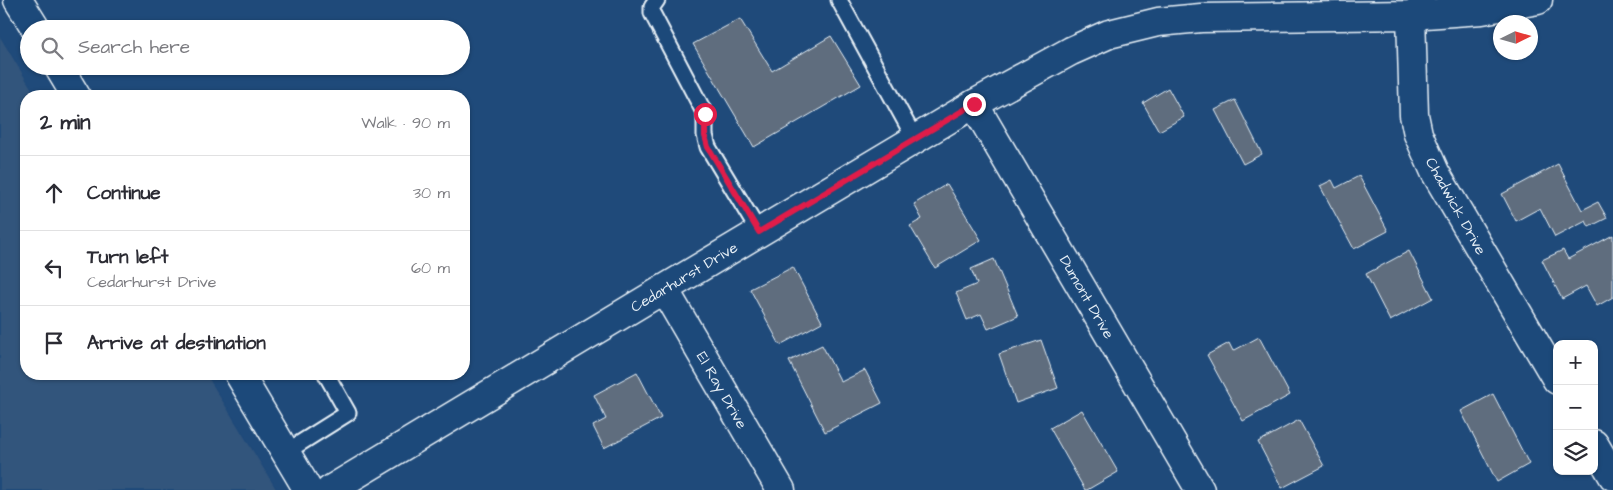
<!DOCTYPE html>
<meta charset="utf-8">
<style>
:root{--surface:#fff;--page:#f2f2f3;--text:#2b2b33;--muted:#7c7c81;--line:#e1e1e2}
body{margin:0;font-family:"Architects Daughter",sans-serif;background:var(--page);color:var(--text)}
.controls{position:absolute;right:15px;bottom:15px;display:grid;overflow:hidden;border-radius:10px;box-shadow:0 1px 4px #0004}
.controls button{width:45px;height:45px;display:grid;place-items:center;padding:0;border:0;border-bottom:1px solid var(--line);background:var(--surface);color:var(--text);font:25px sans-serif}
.compass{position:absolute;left:1493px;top:15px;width:45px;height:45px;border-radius:50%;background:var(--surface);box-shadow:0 1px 4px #0004;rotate:85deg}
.stop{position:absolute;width:15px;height:15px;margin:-11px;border:4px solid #e11d48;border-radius:50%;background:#fff}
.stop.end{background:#e11d48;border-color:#fff;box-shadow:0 1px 5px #0008}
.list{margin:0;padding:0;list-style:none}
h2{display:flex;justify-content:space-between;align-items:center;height:65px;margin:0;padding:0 20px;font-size:21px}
h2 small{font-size:16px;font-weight:400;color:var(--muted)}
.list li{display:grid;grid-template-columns:32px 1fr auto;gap:15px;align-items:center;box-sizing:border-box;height:75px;padding:0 20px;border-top:1px solid var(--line)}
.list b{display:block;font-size:19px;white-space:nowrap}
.list p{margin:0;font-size:16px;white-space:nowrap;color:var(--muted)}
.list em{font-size:16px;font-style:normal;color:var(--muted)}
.icon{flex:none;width:28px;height:28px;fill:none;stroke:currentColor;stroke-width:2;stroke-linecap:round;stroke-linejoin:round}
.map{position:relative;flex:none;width:1613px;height:490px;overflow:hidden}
.search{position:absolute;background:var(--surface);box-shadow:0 1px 4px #0004;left:20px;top:20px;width:450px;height:55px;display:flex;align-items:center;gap:12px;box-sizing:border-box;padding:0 18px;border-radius:28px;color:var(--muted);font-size:19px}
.panel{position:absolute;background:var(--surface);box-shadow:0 1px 4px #0004;left:20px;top:90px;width:450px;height:290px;border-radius:20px}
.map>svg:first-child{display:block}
.built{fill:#32547b}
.building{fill:#5e6d7e;stroke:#e8f1f8}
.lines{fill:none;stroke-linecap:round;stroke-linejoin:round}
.lane-casing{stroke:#e8f1f8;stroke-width:19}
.street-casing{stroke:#e8f1f8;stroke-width:31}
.lane{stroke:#1f4a7a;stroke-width:15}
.street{stroke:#1f4a7a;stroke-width:28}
.route{stroke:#e11d48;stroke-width:6}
.labels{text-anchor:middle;stroke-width:4;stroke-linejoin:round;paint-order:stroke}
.street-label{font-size:15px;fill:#e8f1f8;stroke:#1f4a7a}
</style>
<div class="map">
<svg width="1613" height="490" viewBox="0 0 1613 490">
<rect width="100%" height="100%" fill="#1f4a7a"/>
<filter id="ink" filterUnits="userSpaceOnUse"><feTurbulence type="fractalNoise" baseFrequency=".02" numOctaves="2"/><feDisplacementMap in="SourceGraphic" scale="10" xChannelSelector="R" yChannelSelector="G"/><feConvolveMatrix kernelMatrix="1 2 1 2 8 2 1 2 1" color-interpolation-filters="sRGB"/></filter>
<g filter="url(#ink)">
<!-- built -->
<polygon class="built" points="0,37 36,96 26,96 26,374 206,374 276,489 274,490 0,490"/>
<!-- building -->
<g class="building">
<polygon points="740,19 772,71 831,36 861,85 754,147 693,44"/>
<polygon points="1168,88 1184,117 1159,131 1143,103"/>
<polygon points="1235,100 1262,154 1243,164 1215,110"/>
<polygon points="1558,164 1582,210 1598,202 1607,218 1589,227 1586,221 1555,237 1540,208 1516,221 1502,194"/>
<polygon points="1359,176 1388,231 1354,249 1320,186 1332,180 1336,188"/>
<polygon points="947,184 981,240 935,268 910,226 922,219 914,204"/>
<polygon points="1613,235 1613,297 1597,306 1586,286 1562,299 1542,260 1563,250 1568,259"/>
<polygon points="1409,251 1433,298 1390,321 1366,274"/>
<polygon points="994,259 1018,316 988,329 981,314 967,320 956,293 977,284 971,269"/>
<polygon points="793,267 822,322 780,345 750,289"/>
<polygon points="1259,337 1290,395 1243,421 1207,355 1229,343 1233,351"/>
<polygon points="1041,340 1058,388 1016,403 999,354"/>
<polygon points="822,345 841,382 865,370 882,403 825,432 789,361"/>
<polygon points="637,372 661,418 604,448 593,426 606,419 594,395"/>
<polygon points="1493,394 1529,464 1497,482 1461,411"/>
<polygon points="1082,410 1118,472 1087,490 1085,490 1050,428"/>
<polygon points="1299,420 1324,466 1282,488 1258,442"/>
</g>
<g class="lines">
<defs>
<g id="lane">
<polyline points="657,0 652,7 652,13 705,114 705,135 708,147 759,232"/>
<polyline points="839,0 915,139"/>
<polyline points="286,452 348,413 326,374"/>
</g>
<g id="street">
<polyline points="18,0 36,29"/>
<polyline points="1411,15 1414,115 1418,134 1435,172 1557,380"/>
<polyline points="58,66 76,96"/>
<polyline points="974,104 1200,490"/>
<polyline points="664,289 781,490"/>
<polyline points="239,374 308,490"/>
<polyline points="1594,444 1613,476"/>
<polyline points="330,490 664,289 974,104 1071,51 1109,34 1158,22 1201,18 1411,15 1482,10 1538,0"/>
</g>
</defs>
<!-- lane casing -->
<use href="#lane" class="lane-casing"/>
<!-- street casing -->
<use href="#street" class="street-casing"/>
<!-- lane -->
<use href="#lane" class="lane"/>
<!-- street -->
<use href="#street" class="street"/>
</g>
</g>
<g class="lines" filter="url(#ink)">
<!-- route -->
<polyline class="route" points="705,114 705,136 708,147 759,232 974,104"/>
</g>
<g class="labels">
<!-- street labels -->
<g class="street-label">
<text transform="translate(1456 206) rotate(61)" y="5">Chadwick Drive</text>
<text transform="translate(684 277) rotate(-31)" y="5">Cedarhurst Drive</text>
<text transform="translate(1087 297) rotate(60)" y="5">Dumont Drive</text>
<text transform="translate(722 390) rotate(60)" y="5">El Ray Drive</text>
</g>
</g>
</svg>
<div class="controls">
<button>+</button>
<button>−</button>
<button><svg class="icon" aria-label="layers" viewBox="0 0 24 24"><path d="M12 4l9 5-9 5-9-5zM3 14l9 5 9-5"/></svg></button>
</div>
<svg class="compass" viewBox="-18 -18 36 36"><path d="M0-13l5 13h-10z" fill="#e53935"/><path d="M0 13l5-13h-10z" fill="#7c7c81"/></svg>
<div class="stop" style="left:705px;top:114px"></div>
<div class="stop end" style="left:974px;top:104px"></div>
<div class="search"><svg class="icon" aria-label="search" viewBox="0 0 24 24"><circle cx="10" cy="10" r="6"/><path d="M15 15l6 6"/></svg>Search here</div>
<section class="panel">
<h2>2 min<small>Walk · 90 m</small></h2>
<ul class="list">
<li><svg class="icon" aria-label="ahead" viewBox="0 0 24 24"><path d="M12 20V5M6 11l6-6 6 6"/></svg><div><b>Continue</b></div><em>30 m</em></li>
<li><svg class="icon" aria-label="left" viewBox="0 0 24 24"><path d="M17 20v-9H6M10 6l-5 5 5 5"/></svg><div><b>Turn left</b><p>Cedarhurst Drive</p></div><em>60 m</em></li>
<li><svg class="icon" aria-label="arrive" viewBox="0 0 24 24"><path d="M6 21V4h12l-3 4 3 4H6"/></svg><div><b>Arrive at destination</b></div></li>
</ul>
</section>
</div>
